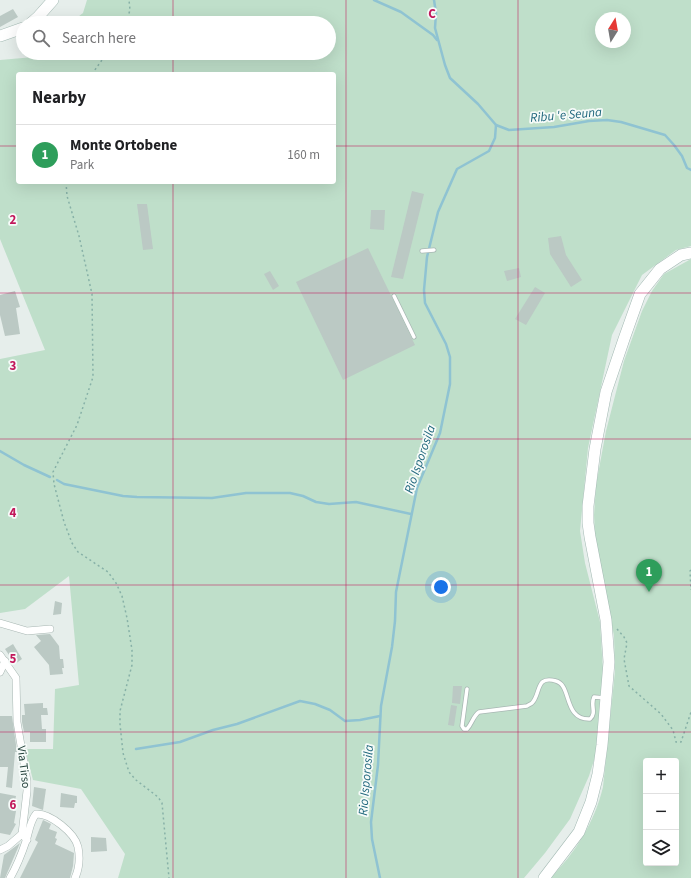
<!DOCTYPE html>
<meta charset="utf-8">
<style>
:root{--surface:#fff;--page:#f6f6f6;--text:#202124;--muted:#757577;--line:#e0e0e0;--accent:#7c3aed}
body{margin:0;font-family:"Source Sans 3",sans-serif;background:var(--page);color:var(--text)}
.controls{position:absolute;right:12px;bottom:12px;display:grid;overflow:hidden;border-radius:4px;box-shadow:0 4px 16px #0002}
.controls button{width:36px;height:36px;display:grid;place-items:center;padding:0;border:0;border-bottom:1px solid var(--line);background:var(--surface);color:var(--text);font:20px sans-serif}
.compass{position:absolute;left:595px;top:12px;width:36px;height:36px;border-radius:50%;background:var(--surface);box-shadow:0 4px 16px #0002;rotate:11deg}
.you{position:absolute;left:441px;top:587px;width:14px;height:14px;margin:-10px;border:3px solid #fff;border-radius:50%;background:#1a73e8;box-shadow:0 0 0 6px #1a73e833}
.badge{display:grid;place-items:center;width:26px;height:26px;border-radius:50%;background:var(--accent);color:#fff;font-size:13px;font-weight:700}
.pin{position:absolute;translate:-50% -33px;filter:drop-shadow(0 1px 2px #0008)}
.pin::after{content:'';position:absolute;top:21px;width:14px;height:12px;background:inherit;clip-path:polygon(0 0,100% 0,50% 100%)}
.list{margin:0;padding:0;list-style:none}
h2{display:flex;justify-content:space-between;align-items:center;height:52px;margin:0;padding:0 16px;font-size:17px}
h2 small{font-size:13px;font-weight:400;color:var(--muted)}
.list li{display:grid;grid-template-columns:26px 1fr auto;gap:12px;align-items:center;box-sizing:border-box;height:60px;padding:0 16px;border-top:1px solid var(--line)}
.list b{display:block;font-size:15px;white-space:nowrap}
.list p{margin:0;font-size:13px;white-space:nowrap;color:var(--muted)}
.list em{font-size:13px;font-style:normal;color:var(--muted)}
.icon{flex:none;width:22px;height:22px;fill:none;stroke:currentColor;stroke-width:2;stroke-linecap:round;stroke-linejoin:round}
.map{position:relative;flex:none;width:691px;height:878px;overflow:hidden}
.search{position:absolute;background:var(--surface);box-shadow:0 4px 16px #0002;left:16px;top:16px;width:320px;height:44px;display:flex;align-items:center;gap:10px;box-sizing:border-box;padding:0 14px;border-radius:22px;color:var(--muted);font-size:15px}
.panel{position:absolute;background:var(--surface);box-shadow:0 4px 16px #0002;left:16px;top:72px;width:320px;height:112px;border-radius:4px}
.map>svg:first-child{display:block}
.green{fill:#bfdfca;fill-rule:evenodd}
.lines{fill:none;stroke-linecap:round;stroke-linejoin:round}
.stream{stroke:#8fc3d2;stroke-width:2.5}
.building{fill:#bbc9c4}
.lane-casing{stroke:#a8b7b3;stroke-width:5}
.street-casing{stroke:#a8b7b3;stroke-width:8}
.secondary-casing{stroke:#a4bab4;stroke-width:12}
.path{stroke:#87b1a7;stroke-width:1.5;stroke-dasharray:2 3;stroke-linecap:butt}
.lane{stroke:#fff;stroke-width:3.5}
.street{stroke:#fff;stroke-width:7}
.secondary{stroke:#fff;stroke-width:11}
.grid{fill:none;stroke:#c2185b;stroke-width:1;stroke-opacity:0.55}
.labels{text-anchor:middle;stroke-width:3.5;stroke-linejoin:round;paint-order:stroke}
.street-label{font-size:12px;fill:#24413b;stroke:#f6fbf9}
.water-label{font-size:13px;font-style:italic;fill:#1e667c;stroke:#f6fbf9}
.grid-label{font-size:13px;text-anchor:middle;font-weight:bold;fill:#c2185b;stroke:#f6fbf9;stroke-width:3.5;stroke-linejoin:round;paint-order:stroke}
</style>
<div class="map">
<svg width="691" height="878" viewBox="0 0 691 878">
<rect width="100%" height="100%" fill="#e6eeeb"/>
<!-- green -->
<g class="green">
<path d="M87,0H691V246L676,250L642,275L612,335L588,448L580,531L585,563L600,622L603,671L596,754L589,776L570,819L545,853L524,878H118L125,854L81,789L33,780L25,749H53L55,689L79,685L69,576L25,609L0,613V359L45,350L0,239V60L34,57L38,53H329V23H70L83,13ZM601,18H625V42H601ZM18,74H334V182H18Z"/>
<path d="M691,259V878H550C575,854 595,821 603,787L615,671L614,636L595,536L594,515L596,485L606,431L624,361L642,311L652,291L664,274ZM646,761H676V863H646Z"/>
</g>
<g class="lines">
<!-- stream -->
<g class="stream">
<polyline points="374,0 401,12 433,35 437,40"/>
<polyline points="496,125 509,130 554,127 589,121 607,120 621,122 665,135 674,145 682,156 687,168 691,170"/>
<polyline points="0,451 24,465 50,477"/>
<polyline points="57,480 64,484 123,496 137,497 212,498 246,493 290,493 303,496 316,502 329,504 356,502 411,514"/>
<polyline points="136,749 180,742 213,730 237,724 300,701 315,704 330,710 345,721 360,720 380,716"/>
<polyline points="380,878 372,839 371,822 378,765 381,706 392,647 395,621 396,592 417,488 440,433 450,384 450,357 446,344 425,303 424,290 427,257 438,212 457,169 489,151 495,138 496,125 478,104 450,78 445,65 435,28 436,13 434,0"/>
</g>
</g>
<!-- building -->
<g class="building">
<polygon points="13,9 18,17 0,27 0,16"/>
<polygon points="412,191 424,194 403,279 391,277"/>
<polygon points="137,204 147,204 153,249 143,250"/>
<polygon points="371,210 385,210 384,230 370,229"/>
<polygon points="561,236 566,255 582,280 571,287 550,254 548,238"/>
<polygon points="368,248 415,345 343,380 296,282"/>
<polygon points="519,268 521,277 507,281 504,271"/>
<polygon points="270,271 279,286 273,290 264,274"/>
<polygon points="535,287 545,293 526,325 515,319"/>
<polygon points="15,291 20,307 16,308 20,334 5,336 0,315 0,295"/>
<polygon points="55,601 62,603 61,614 53,615"/>
<polygon points="50,634 59,646 60,659 63,659 64,668 62,668 63,674 50,675 49,665 34,647 41,641 36,635"/>
<polygon points="13,644 22,659 15,664 5,649"/>
<polygon points="453,686 462,686 460,704 452,703"/>
<polygon points="43,703 43,708 47,708 48,715 41,715 42,729 46,729 46,742 30,742 30,732 24,732 22,722 22,715 25,715 24,704"/>
<polygon points="451,705 457,706 454,726 448,725"/>
<polygon points="0,716 12,716 17,752 15,752 12,788 6,787 8,767 0,767"/>
<polygon points="34,787 46,789 43,810 32,806"/>
<polygon points="0,793 16,796 13,811 16,811 14,823 16,824 10,835 0,833"/>
<polygon points="61,793 77,796 77,803 75,803 74,808 60,807"/>
<polygon points="43,820 51,824 49,829 57,832 55,838 57,839 55,844 74,853 73,866 70,878 20,878 38,842 35,840"/>
<polygon points="91,837 106,838 107,851 91,852"/>
<polygon points="20,843 5,878 0,878 4,855"/>
</g>
<g class="lines">
<defs>
<g id="lane">
<polyline points="422,251 434,250"/>
<polyline points="394,296 414,337"/>
<path d="M467,689L462,726L464,729H467C472,724 473,716 479,712L527,706C528,705 531,704 532,703C541,694 535,675 556,681C572,685 563,720 590,719C597,713 590,705 594,697L605,698"/>
</g>
<g id="street">
<polyline points="0,623 27,631 50,629"/>
<polyline points="0,655 16,678 17,722 27,781 27,791 22,834 27,840"/>
<polyline points="0,672 5,661"/>
<polyline points="0,850 8,846 22,834"/>
<path d="M10,878C17,866 22,853 26,841C29,832 30,821 36,814C50,813 75,833 78,847C80,857 79,869 75,878"/>
</g>
<g id="secondary">
<polyline points="31,23 38,17 53,0"/>
<polyline points="0,36 23,28"/>
<polyline points="544,878 579,832 591,802 598,774 602,745 609,662 606,620 590,537 588,523 588,506 595,449 606,392 624,339 640,294 660,269 681,255 691,253"/>
</g>
</defs>
<!-- lane casing -->
<use href="#lane" class="lane-casing"/>
<!-- street casing -->
<use href="#street" class="street-casing"/>
<!-- secondary casing -->
<use href="#secondary" class="secondary-casing"/>
<!-- path -->
<g class="path">
<polyline points="126,23 130,10 129,0"/>
<polyline points="92,74 107,53"/>
<polyline points="66,182 67,196 79,236 92,294 93,377 77,425 53,472 54,484 64,522 72,543 78,552 108,572 116,583 122,596 127,618 132,650 132,665 120,711 120,724 123,753 129,772 136,780 158,797 162,803 169,878"/>
<polyline points="691,570 690,571 691,590"/>
<polyline points="617,629 624,637 627,643 624,659 629,686 661,714 673,730 676,742 681,742 691,712"/>
</g>
<!-- lane -->
<use href="#lane" class="lane"/>
<!-- street -->
<use href="#street" class="street"/>
<!-- secondary -->
<use href="#secondary" class="secondary"/>
</g>
<!-- grid -->
<path class="grid" d="M173,0V23M346,0V878M518,0V878M173,53V74M0,146H18M334,146H691M173,182V878M0,293H691M0,439H691M0,585H691M0,732H691"/>
<g class="labels">
<!-- street labels -->
<g class="street-label">
<text transform="translate(24 767) rotate(83)" y="4">Via Tirso</text>
</g>
<!-- water labels -->
<g class="water-label">
<text transform="translate(566 114) rotate(-5)" y="5">Ribu 'e Seuna</text>
<text transform="translate(419 459) rotate(-71)" y="5">Rio Isporosila</text>
<text transform="translate(365 780) rotate(-85)" y="5">Rio Isporosila</text>
</g>
</g>
<g class="grid-label">
<text x="432" y="18">C</text>
<text x="13" y="224">2</text>
<text x="13" y="370">3</text>
<text x="13" y="517">4</text>
<text x="13" y="663">5</text>
<text x="13" y="809">6</text>
</g>
</svg>
<div class="controls">
<button>+</button>
<button>−</button>
<button><svg class="icon" aria-label="layers" viewBox="0 0 24 24"><path d="M12 4l9 5-9 5-9-5zM3 14l9 5 9-5"/></svg></button>
</div>
<svg class="compass" viewBox="-18 -18 36 36"><path d="M0-13l5 13h-10z" fill="#e53935"/><path d="M0 13l5-13h-10z" fill="#757577"/></svg>
<div class="you"></div>
<div class="pin badge" style="left:649px;top:592px;background:#2e9e5b">1</div>
<div class="search"><svg class="icon" aria-label="search" viewBox="0 0 24 24"><circle cx="10" cy="10" r="6"/><path d="M15 15l6 6"/></svg>Search here</div>
<section class="panel">
<h2>Nearby<small></small></h2>
<ul class="list">
<li><span class="badge" style="background:#2e9e5b">1</span><div><b>Monte Ortobene</b><p>Park</p></div><em>160 m</em></li>
</ul>
</section>
</div>
